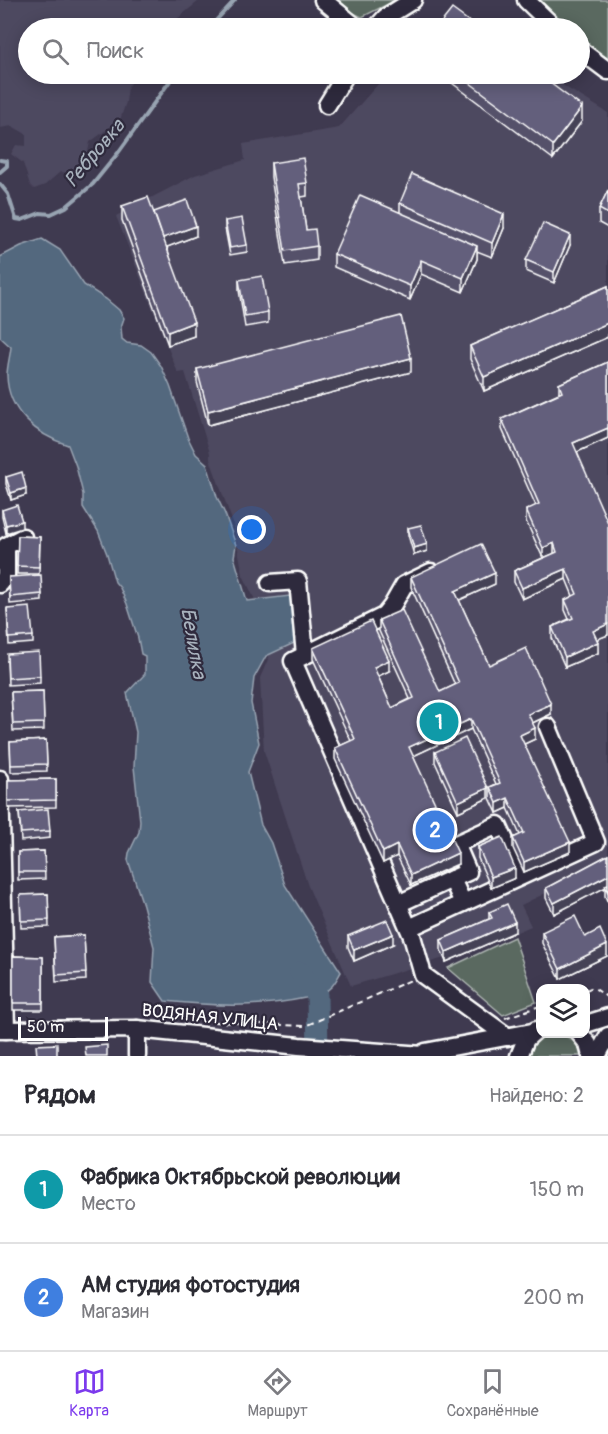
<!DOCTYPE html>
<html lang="ru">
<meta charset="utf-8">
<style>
:root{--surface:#fff;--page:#f2f2f3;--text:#2b2b33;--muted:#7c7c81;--line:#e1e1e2;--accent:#7c3aed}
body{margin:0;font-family:Pangolin,sans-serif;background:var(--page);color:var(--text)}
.controls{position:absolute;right:18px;bottom:18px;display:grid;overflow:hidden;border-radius:12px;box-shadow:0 3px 15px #0003}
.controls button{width:54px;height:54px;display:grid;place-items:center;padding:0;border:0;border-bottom:2px solid var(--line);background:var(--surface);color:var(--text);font:30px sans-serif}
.scale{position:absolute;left:18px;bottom:15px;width:90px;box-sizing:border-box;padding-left:6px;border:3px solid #fff;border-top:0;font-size:16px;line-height:21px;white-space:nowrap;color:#fff;-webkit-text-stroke:4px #2f2a3d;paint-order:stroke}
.you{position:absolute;left:252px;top:530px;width:21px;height:21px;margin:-15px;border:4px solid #fff;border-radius:50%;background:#1a73e8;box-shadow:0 0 0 9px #1a73e833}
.badge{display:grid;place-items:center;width:39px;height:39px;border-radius:50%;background:var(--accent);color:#fff;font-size:20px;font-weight:700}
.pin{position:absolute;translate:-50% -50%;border:3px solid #fff;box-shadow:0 2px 6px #0006}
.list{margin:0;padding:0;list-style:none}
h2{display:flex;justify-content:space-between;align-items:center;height:78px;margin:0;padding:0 24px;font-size:26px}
h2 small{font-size:20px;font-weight:400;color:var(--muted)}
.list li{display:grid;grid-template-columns:39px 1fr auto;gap:18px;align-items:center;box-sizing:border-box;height:108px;padding:0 24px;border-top:2px solid var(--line)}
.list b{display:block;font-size:22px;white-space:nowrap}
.list p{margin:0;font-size:20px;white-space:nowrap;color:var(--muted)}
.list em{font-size:20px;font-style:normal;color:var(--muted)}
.icon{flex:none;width:33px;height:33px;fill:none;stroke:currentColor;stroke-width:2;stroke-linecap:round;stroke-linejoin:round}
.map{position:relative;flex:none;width:608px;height:1056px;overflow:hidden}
.search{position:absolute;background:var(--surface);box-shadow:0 3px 15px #0003;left:18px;right:18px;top:18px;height:66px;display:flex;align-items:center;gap:15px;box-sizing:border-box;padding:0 21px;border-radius:33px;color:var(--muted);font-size:22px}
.sheet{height:294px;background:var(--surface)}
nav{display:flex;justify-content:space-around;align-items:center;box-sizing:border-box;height:84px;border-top:2px solid var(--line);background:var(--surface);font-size:16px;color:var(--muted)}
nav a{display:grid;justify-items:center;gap:3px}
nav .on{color:var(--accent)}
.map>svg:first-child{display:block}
.built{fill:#4e4960}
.green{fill:#5a6960;stroke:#acb4b0;stroke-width:1.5}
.water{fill:#53677e;stroke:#98a4b2;stroke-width:1.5}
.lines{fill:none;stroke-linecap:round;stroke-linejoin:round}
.stream{stroke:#98a4b2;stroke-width:4}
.river{stroke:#53677e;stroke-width:21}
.minor-casing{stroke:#fff;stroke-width:21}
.path{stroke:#fff;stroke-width:2;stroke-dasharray:6 4.5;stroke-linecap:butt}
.minor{stroke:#2f2a3d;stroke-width:16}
.wall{fill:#55516b;stroke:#fff;stroke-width:1.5}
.shaded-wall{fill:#454257;stroke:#fff;stroke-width:1.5}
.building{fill:#635e7c;stroke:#fff;stroke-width:1.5}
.labels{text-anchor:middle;stroke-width:4.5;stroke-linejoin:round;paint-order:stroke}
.street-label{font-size:18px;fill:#fff;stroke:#2f2a3d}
.water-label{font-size:20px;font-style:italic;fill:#a9b3be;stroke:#2f2a3d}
</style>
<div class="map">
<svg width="608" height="1056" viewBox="0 0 608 1056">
<rect width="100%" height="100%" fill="#3f3a50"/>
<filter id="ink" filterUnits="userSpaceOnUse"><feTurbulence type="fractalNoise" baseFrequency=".0167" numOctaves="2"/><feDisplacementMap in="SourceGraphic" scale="12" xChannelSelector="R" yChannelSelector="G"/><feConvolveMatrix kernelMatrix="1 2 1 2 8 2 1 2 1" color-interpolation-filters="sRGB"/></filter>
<g filter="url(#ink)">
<!-- built -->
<g class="built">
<polygon points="0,0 200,0 177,19 169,28 28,28 28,74 138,74 128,87 126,102 120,120 90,142 87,156 76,173 60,172 45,185 34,189 30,185 23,163 11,154 16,145 26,146 26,134 12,126 0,128"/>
<polygon points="387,74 544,74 608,113 608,863 521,905 531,926 446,962 444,958 351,986 308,886 264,751 260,678 269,657 257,604 243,575 233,523 210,459 210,453 185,372 178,373 116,216 195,175 245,160 243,144 339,128"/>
</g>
<!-- green -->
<g class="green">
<polygon points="325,0 396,0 362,17"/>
<polygon points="528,0 608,0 608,61 580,39 580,28 566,28"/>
<polygon points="514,937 536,1002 503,1015 448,968"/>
<path d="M547,1034C565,1034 576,1037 581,1056H528L534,1042Z"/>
</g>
<!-- water -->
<path class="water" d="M42,239L60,250L84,285L106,299L119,310L124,318L121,327L122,339L127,343L141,345L151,352L161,366L170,386L188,438L196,454L207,464L217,497L225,514L236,545L234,557L247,601L290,596L294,643L266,656L254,678L251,703L259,743L248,772L261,825L271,843L285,885L341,972C338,977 335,983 331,987C325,994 313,996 305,998C259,1008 212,1006 165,1001L152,982L154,947L143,905L128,860L129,853L139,832L140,821L134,767L136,732L127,693L145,674V656L141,654L138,638L127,604L120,588L115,582L107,554L98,531L83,507V494L76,466L68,445C36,435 8,411 7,376C7,366 10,357 11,347L0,337V257L21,246Z"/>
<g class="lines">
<!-- stream -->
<g class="stream">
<polyline points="209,28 235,0"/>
<polyline points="0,160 7,161 7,166 0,172"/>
<polyline points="0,184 8,194 16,219 22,220 40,213 51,214 66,207 93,184 118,153 175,74"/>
</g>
<!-- river -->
<polyline class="river" points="300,972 317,995 318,1056"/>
<defs>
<g id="minor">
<polyline points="323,0 357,28"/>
<polyline points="526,0 555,28"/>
<polyline points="376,28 386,17 413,0"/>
<polyline points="580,50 608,71"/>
<polyline points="327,105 346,74"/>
<polyline points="431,572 404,585 392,606 384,616 293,661 412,936 423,975 508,1037"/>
<polyline points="270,583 298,581 305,655"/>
<polyline points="0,584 6,576 6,546 23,537"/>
<polyline points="0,779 6,1030"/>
<polyline points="452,879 468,872 456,844 498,825 521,876"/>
<polyline points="398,904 452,879 463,903"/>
<polyline points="409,928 596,842 548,727"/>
<polyline points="586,1024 608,1017"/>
<polyline points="137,1029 137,1056"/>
<polyline points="0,1030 137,1029 299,1046 437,1056"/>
<polyline points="580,1034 588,1044 591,1056"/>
<polyline points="425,1052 532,1032"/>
<polyline points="519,1056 526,1039 536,1030"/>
<polyline points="597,1056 608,1036"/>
</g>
</defs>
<!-- minor casing -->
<use href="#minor" class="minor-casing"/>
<!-- path -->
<g class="path">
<polyline points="586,990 593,987 608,998"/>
<polyline points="505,1018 540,1006"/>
<polyline points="214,1022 305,1026 411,980"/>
</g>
<!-- minor -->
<use href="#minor" class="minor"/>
</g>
<!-- wall -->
<g class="wall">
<polygon points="440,74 538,74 582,121 553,159"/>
<polygon points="271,163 307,183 307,196 301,197 306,230 317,246 317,260 285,265 271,177"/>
<polygon points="608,190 608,228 599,223 599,209"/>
<polygon points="400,203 504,228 492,257 477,251 477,259 463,292 421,274 410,300 334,267 334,254 400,212"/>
<polygon points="122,206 154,212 196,236 167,247 194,336 168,345 122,220"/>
<polygon points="225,221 247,245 247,252 230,255 225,228"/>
<polygon points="570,245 554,283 526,271 526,260"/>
<polygon points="239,280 268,312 268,323 245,327 239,290"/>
<polygon points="608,286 608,337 484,391 470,359 470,346"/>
<polygon points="608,362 608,438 577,452 608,635 597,639 598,653 565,667 552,638 552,627 569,619 565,610 565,600 573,596 566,579 522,599 514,582 514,571 543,558 526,521 526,510 536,506 502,429 502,419 559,393 559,384"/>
<polygon points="197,369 411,372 208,425 197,382"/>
<polygon points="6,477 26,495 11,500 6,484"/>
<polygon points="2,510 22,528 6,533 2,517"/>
<polygon points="408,528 427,551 414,555 408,535"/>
<polygon points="18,536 40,537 39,574 17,574"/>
<polygon points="9,577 42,594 42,601 10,604"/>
<polygon points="411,577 495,584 459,600 489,665 551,714 532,723 535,739 524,744 570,852 524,872 513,848 513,838 520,835 508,808 497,813 490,798 490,787 496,784 471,729 413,756 458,864 411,885 397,856 383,863 335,759 335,748 351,741 313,659 313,648 389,671 378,676 392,708 410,699 379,631 379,620 440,692 455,685 411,587"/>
<polygon points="7,609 33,636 33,643 9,645"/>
<polygon points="7,661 40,676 40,683 8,685"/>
<polygon points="43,691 44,730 13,731 11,692"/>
<polygon points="46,740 47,771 11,772 10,742"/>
<polygon points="435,752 488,798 458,812 435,762"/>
<polygon points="56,779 56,807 8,808 8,780"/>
<polygon points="19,812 50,831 50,838 21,841"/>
<polygon points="478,847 515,878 491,888 478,858"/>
<polygon points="44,851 45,879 18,880 18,852"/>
<polygon points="608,855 608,903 605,896 605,887 554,914 546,898 546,888"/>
<polygon points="48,894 49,927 21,928 20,895"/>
<polygon points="489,912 515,932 446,962 441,950 441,940 489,919"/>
<polygon points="542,932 585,937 607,956 560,979 542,943"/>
<polygon points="84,935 86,980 56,982 54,937"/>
<polygon points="348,936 393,944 354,961 348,947"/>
<polygon points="13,956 43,957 43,1010 13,1010"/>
</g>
<!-- shaded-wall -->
<g class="shaded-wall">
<polygon points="582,107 582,121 553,159 553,145"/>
<polygon points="504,214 504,228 492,257 492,243"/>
<polygon points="196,226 196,236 162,249 162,238"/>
<polygon points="570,235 570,245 554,283 554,272"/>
<polygon points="477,246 477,259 463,292 463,278"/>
<polygon points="421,260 421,274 410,300 410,286"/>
<polygon points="194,322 194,336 168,345 168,332"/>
<polygon points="608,323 608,337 484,391 484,377"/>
<polygon points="411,358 411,372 208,425 208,411"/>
<polygon points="608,428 608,438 573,454 573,443"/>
<polygon points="26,488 26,495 11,500 11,493"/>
<polygon points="22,521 22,528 6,533 6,525"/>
<polygon points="554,543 554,554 543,558 543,548"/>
<polygon points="427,544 427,551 414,555 414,548"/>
<polygon points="566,569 566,579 522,599 522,588"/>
<polygon points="495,573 495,584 455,602 455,591"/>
<polygon points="608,624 608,635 593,641 593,631"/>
<polygon points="598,642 598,653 565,667 565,657"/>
<polygon points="389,660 389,671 374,678 374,667"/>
<polygon points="551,704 551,714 528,725 528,714"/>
<polygon points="471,719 471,729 409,758 409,747"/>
<polygon points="535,728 535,739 520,746 520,735"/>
<polygon points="488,788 488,798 458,812 458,802"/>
<polygon points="508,798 508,808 497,813 497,803"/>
<polygon points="570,842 570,852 524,872 524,862"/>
<polygon points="397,845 397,856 383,863 383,852"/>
<polygon points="458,853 458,864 411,885 411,875"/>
<polygon points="515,868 515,878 491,888 491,877"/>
<polygon points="608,875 608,886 554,914 554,903"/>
<polygon points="515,922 515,932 446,962 446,952"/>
<polygon points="393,934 393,944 354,961 354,950"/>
<polygon points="607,945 607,956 560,979 560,969"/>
</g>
<!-- building -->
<g class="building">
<polygon points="452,9 478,28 437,28"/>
<polygon points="458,74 538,74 582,107 553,145"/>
<polygon points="303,158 307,183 299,184 306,230 315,229 317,246 285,251 271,163"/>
<polygon points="412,174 504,214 492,243 400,203"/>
<polygon points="608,190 608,214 599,209"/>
<polygon points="360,195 477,246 463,278 421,260 410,286 334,254"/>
<polygon points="148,197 194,322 168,332 122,206"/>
<polygon points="187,200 196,226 163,238 154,212"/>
<polygon points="242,218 247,245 230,248 225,221"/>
<polygon points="543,223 570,235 554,272 526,260"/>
<polygon points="262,276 268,312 245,316 239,280"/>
<polygon points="608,286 608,323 484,377 470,346"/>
<polygon points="401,316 411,358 208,411 197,369"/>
<polygon points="608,362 608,428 573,443 608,523 608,624 593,631 598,642 565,657 552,627 573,618 565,600 577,594 566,569 522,588 514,571 557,552 554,543 543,548 526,510 539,504 502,419 562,392 559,384"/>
<polygon points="22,472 26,488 11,493 6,477"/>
<polygon points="17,505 22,521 6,525 2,510"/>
<polygon points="421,525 427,544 414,548 408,528"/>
<polygon points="18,536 40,537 39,567 17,566"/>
<polygon points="481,544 495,573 455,591 489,665 526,648 551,704 528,714 535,728 520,735 570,842 524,862 513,838 524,833 508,798 497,803 490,787 500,783 471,719 409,747 458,853 411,875 397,845 383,852 335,748 355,739 313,648 371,621 389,660 374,667 392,708 414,698 379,620 402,610 440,692 459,683 411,577"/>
<polygon points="41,575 42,594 10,597 9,577"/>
<polygon points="30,607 33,636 9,638 7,609"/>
<polygon points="39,652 40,676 8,678 7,654"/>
<polygon points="43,691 44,723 13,724 11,692"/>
<polygon points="465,738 488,788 458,802 435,752"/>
<polygon points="46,740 47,764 11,765 10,742"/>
<polygon points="56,779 56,800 8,801 8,780"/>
<polygon points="48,809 50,831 21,833 19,812"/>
<polygon points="502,837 515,868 491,877 478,847"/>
<polygon points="44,851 45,872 18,872 18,852"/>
<polygon points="608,855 608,875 554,903 546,888"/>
<polygon points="608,884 608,893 605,885"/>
<polygon points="48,894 49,920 21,921 20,895"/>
<polygon points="507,904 515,922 446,952 441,940 492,918 489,912"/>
<polygon points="575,916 585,937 600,929 607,945 560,969 542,932"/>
<polygon points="387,920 393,934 354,950 348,936"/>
<polygon points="84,935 86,973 56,975 54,937"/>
<polygon points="13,956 43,957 43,1003 13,1003"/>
<polygon points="57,1044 57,1056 37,1056 36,1045"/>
<polygon points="107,1045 107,1056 86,1056 85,1047"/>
</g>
</g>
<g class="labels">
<!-- street labels -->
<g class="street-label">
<text transform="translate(210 1017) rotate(6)" y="6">ВОДЯНАЯ УЛИЦА</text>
</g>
<!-- water labels -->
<g class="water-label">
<text transform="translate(94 153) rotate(-50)" y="7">Ребровка</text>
<text transform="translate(194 643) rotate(80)" y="7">Белилка</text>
</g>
</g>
</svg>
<div class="controls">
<button><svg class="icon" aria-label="layers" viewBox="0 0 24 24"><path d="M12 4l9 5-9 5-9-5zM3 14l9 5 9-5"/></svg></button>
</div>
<div class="scale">50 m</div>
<div class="you"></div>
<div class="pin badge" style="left:439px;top:722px;background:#0f9aa8">1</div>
<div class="pin badge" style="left:435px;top:830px;background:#3f7fe0">2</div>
<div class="search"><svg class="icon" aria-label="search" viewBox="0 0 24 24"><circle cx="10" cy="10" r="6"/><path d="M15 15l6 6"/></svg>Поиск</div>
</div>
<section class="sheet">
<h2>Рядом<small>Найдено: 2</small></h2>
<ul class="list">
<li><span class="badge" style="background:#0f9aa8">1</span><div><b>Фабрика Октябрьской революции</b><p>Место</p></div><em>150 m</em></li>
<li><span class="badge" style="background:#3f7fe0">2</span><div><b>АМ студия фотостудия</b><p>Магазин</p></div><em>200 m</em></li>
</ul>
</section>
<nav>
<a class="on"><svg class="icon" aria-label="map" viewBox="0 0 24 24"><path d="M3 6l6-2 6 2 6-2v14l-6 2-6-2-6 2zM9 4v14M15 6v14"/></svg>Карта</a>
<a><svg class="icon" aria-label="directions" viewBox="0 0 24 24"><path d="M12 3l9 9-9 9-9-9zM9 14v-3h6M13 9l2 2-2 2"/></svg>Маршрут</a>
<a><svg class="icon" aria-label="saved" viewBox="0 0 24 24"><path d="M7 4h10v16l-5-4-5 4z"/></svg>Сохранённые</a>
</nav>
